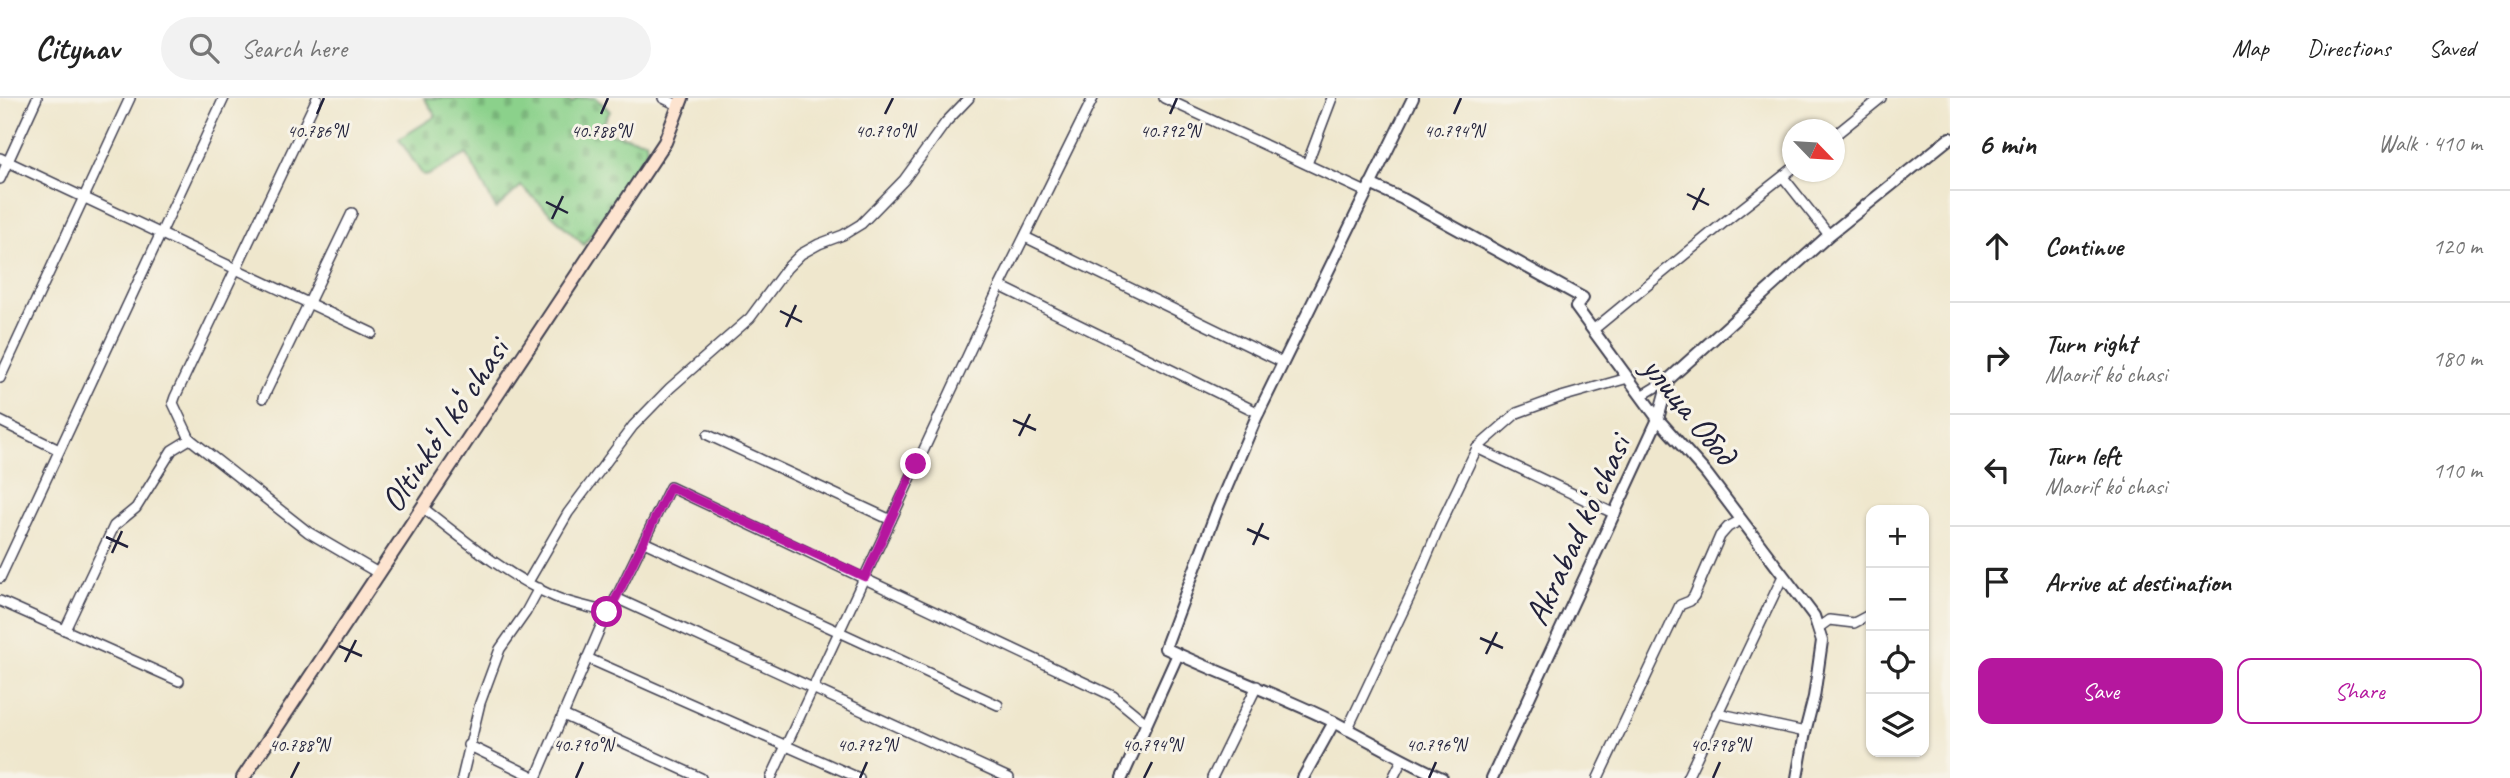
<!DOCTYPE html>
<meta charset="utf-8">
<style>
:root{--surface:#fff;--page:#f2f2f2;--text:#222;--muted:#767676;--line:#e0e0e0;--accent:#b5179e}
body{margin:0;font-family:Caveat,sans-serif;background:var(--page);color:var(--text)}
.controls{position:absolute;right:21px;bottom:21px;display:grid;overflow:hidden;border-radius:14px;box-shadow:0 2px 5px #0004}
.controls button{width:63px;height:63px;display:grid;place-items:center;padding:0;border:0;border-bottom:2px solid var(--line);background:var(--surface);color:var(--text);font:35px sans-serif}
.compass{position:absolute;left:1782px;top:21px;width:63px;height:63px;border-radius:50%;background:var(--surface);box-shadow:0 2px 5px #0004;rotate:115deg}
.stop{position:absolute;width:21px;height:21px;margin:-16px;border:5px solid #b5179e;border-radius:50%;background:#fff}
.stop.end{background:#b5179e;border-color:#fff;box-shadow:0 2px 7px #0008}
.list{margin:0;padding:0;list-style:none}
h2{display:flex;justify-content:space-between;align-items:center;height:91px;margin:0;padding:0 28px;font-size:30px}
h2 small{font-size:23px;font-weight:400;color:var(--muted)}
.list li{display:grid;grid-template-columns:46px 1fr auto;gap:21px;align-items:center;box-sizing:border-box;height:112px;padding:0 28px;border-top:2px solid var(--line)}
.list b{display:block;font-size:26px;white-space:nowrap}
.list p{margin:0;font-size:23px;white-space:nowrap;color:var(--muted)}
.list em{font-size:23px;font-style:normal;color:var(--muted)}
.actions{display:flex;gap:14px;padding:21px 28px}
.actions a{flex:1;padding:16px 0;border:2px solid var(--accent);border-radius:14px;text-align:center;font-size:24px;color:var(--accent)}
.actions .main{background:var(--accent);color:#fff}
.icon{flex:none;width:38px;height:38px;fill:none;stroke:currentColor;stroke-width:2;stroke-linecap:round;stroke-linejoin:round}
.map{position:relative;flex:none;width:1950px;height:680px;overflow:hidden}
header{display:flex;align-items:center;gap:42px;box-sizing:border-box;height:98px;padding:0 35px;background:var(--surface);border-bottom:2px solid var(--line)}
header strong{font-size:33px}
nav{display:flex;gap:38px;margin-inline-start:auto;font-size:24px}
.search{width:490px;height:63px;background:var(--page);display:flex;align-items:center;gap:18px;box-sizing:border-box;padding:0 24px;border-radius:38px;color:var(--muted);font-size:26px}
main{display:flex}
aside{flex:1;background:var(--surface)}
.map>svg:first-child{display:block}
.cemetery{fill:url(#cemetery-stones);stroke:#567a63;stroke-width:2}
.lines{fill:none;stroke-linecap:round;stroke-linejoin:round}
.minor-casing{stroke:#414051;stroke-width:12}
.tertiary-casing{stroke:#414051;stroke-width:14}
.secondary-casing{stroke:#414051;stroke-width:16}
.minor{stroke:#fff;stroke-width:9}
.tertiary{stroke:#fff;stroke-width:10}
.secondary{stroke:#fde4d0;stroke-width:12}
.route{stroke:#b5179e;stroke-width:9}
.ticks{fill:none;stroke:#22223b;stroke-width:2.5}
.labels{text-anchor:middle;stroke-width:6;stroke-linejoin:round;paint-order:stroke}
.street-label{font-size:35px;fill:#22223b;stroke:#f7f3e8}
.ticks-label{font-size:18px;text-anchor:middle;fill:#22223b;stroke:#f7f3e8;stroke-width:6;stroke-linejoin:round;paint-order:stroke}
</style>
<header>
<strong>Citynav</strong>
<div class="search"><svg class="icon" aria-label="search" viewBox="0 0 24 24"><circle cx="10" cy="10" r="6"/><path d="M15 15l6 6"/></svg>Search here</div>
<nav><a>Map</a><a>Directions</a><a>Saved</a></nav>
</header>
<main>
<div class="map">
<svg width="1950" height="680" viewBox="0 0 1950 680">
<defs>
<pattern id="cemetery-stones" width="16" height="16" patternUnits="userSpaceOnUse" patternTransform="scale(1.75)"><rect width="16" height="16" fill="#8bd18b"/><path d="M2 7V4a2 2 0 0 1 4 0v3zM10 15v-3a2 2 0 0 1 4 0v3z" fill="#78b379"/></pattern>
</defs>
<rect width="100%" height="100%" fill="#f7f3e8"/>
<filter id="ink" filterUnits="userSpaceOnUse"><feTurbulence type="fractalNoise" baseFrequency=".0143" numOctaves="2"/><feDisplacementMap in="SourceGraphic" scale="14" xChannelSelector="R" yChannelSelector="G"/><feConvolveMatrix kernelMatrix="1 2 1 2 8 2 1 2 1" color-interpolation-filters="sRGB"/></filter>
<filter id="wash" filterUnits="userSpaceOnUse"><feTurbulence type="fractalNoise" baseFrequency=".00686" numOctaves="4" result="noise"/><feDisplacementMap in="SourceGraphic" scale="28" xChannelSelector="R" yChannelSelector="G"/><feGaussianBlur stdDeviation="1.57" result="paint"/><feColorMatrix in="noise" values="0 0 0 0 0 0 0 0 0 0 0 0 0 0 0 0 0 1.4 0 .05"/><feComposite in="paint" operator="in"/></filter>
<g filter="url(#wash)">
<rect width="100%" height="100%" fill="#efe7cd"/>
<!-- cemetery -->
<polygon class="cemetery" points="424,0 566,0 572,5 577,0 596,0 610,13 599,33 646,43 647,52 584,147 521,88 496,111 467,56 427,78 422,76 399,41 436,18"/>
</g>
<g filter="url(#ink)">
<g class="lines">
<defs>
<g id="minor">
<polyline points="663,0 680,8"/>
<polyline points="1164,0 1366,94"/>
<polyline points="1834,38 1881,0"/>
<polyline points="0,60 372,235"/>
<polyline points="1307,66 1332,0"/>
<polyline points="1783,79 1829,137"/>
<polyline points="0,81 37,0"/>
<polyline points="1025,139 1282,264"/>
<polyline points="1000,188 1259,315"/>
<polyline points="1593,232 1722,126 1792,71"/>
<polyline points="0,280 130,0"/>
<polyline points="1641,298 1669,281"/>
<polyline points="263,300 352,115"/>
<polyline points="0,323 59,352"/>
<polyline points="708,337 891,422"/>
<polyline points="190,341 173,305 175,299 317,0"/>
<polyline points="1477,350 1615,416"/>
<path d="M423,410C464,442 507,478 555,499C571,506 590,509 607,514"/>
<polyline points="644,444 998,607"/>
<polyline points="0,480 224,0"/>
<polyline points="528,484 568,415 633,328 670,290 750,220 787,170 801,156 819,146 843,137 861,126 904,82 946,24 969,0"/>
<polyline points="616,500 1009,680"/>
<polyline points="0,503 179,583"/>
<polyline points="1818,530 1829,522 1854,525 1871,516"/>
<polyline points="65,532 114,428 136,410 172,352 190,341 308,434 378,475"/>
<polyline points="587,560 859,680"/>
<polyline points="1717,615 1805,634"/>
<polyline points="563,617 701,680"/>
<polyline points="1347,632 1411,496 1441,425 1477,350 1517,315 1561,299 1628,280"/>
<polyline points="468,647 536,680"/>
<polyline points="462,680 480,605 500,551 526,514 539,490"/>
<polyline points="536,680 607,514 616,500 670,389 1113,598 1146,625"/>
<polyline points="771,680 1000,188 1093,0"/>
<polyline points="1212,680 1257,588"/>
<polyline points="1393,680 1402,662"/>
<polyline points="1598,680 1680,507 1690,503 1694,498 1720,438 1728,429 1741,422"/>
<polyline points="1687,680 1783,478"/>
</g>
<g id="tertiary">
<path d="M1413,0L1256,320L1217,412L1165,550C1220,576 1277,596 1332,623C1369,642 1404,663 1442,680"/>
<polyline points="1370,86 1403,101 1583,200 1576,209 1658,321 1706,375 1814,518 1822,543 1814,599 1805,634 1797,680"/>
<polyline points="1122,680 1178,556"/>
<polyline points="1303,680 1334,624"/>
<polyline points="1492,680 1658,321 1669,281 1829,137 1950,40"/>
</g>
<polyline id="secondary" points="243,680 665,44 682,0"/>
</defs>
<!-- minor casing -->
<use href="#minor" class="minor-casing"/>
<!-- tertiary casing -->
<use href="#tertiary" class="tertiary-casing"/>
<!-- secondary casing -->
<use href="#secondary" class="secondary-casing"/>
<!-- minor -->
<use href="#minor" class="minor"/>
<!-- tertiary -->
<use href="#tertiary" class="tertiary"/>
<!-- secondary -->
<use href="#secondary" class="secondary"/>
</g>
</g>
<g class="lines" filter="url(#ink)">
<!-- route -->
<polyline class="route" points="607,514 616,500 670,389 865,479 916,366"/>
</g>
<!-- ticks -->
<path class="ticks" d="M317,16L324,0M601,16L608,0M885,16L893,0M1170,16L1177,0M1454,16L1461,0M1687,96L1709,107M546,104L568,115M1693,112L1704,90M552,121L563,98M780,213L802,224M786,229L796,207M1013,322L1036,332M1019,338L1030,316M1247,431L1269,441M106,439L128,449M1253,447L1263,425M112,455L122,433M1480,540L1503,550M339,548L362,558M1486,556L1497,534M345,564L356,542M291,680L299,664M576,680L583,664M860,680L867,664M1144,680L1152,664M1429,680L1436,664M1713,680L1720,664"/>
<g class="labels">
<!-- street labels -->
<g class="street-label">
<text transform="translate(1690 312) rotate(51)" y="12">улица Обод</text>
<text transform="translate(444 327) rotate(-56)" y="12">Oltinkoʻl koʻchasi</text>
<text transform="translate(1577 432) rotate(-65)" y="12">Akrabad koʻchasi</text>
</g>
</g>
<g class="ticks-label">
<text x="317" y="39">40.786°N</text>
<text x="601" y="39">40.788°N</text>
<text x="885" y="39">40.790°N</text>
<text x="1170" y="39">40.792°N</text>
<text x="1454" y="39">40.794°N</text>
<text x="299" y="653">40.788°N</text>
<text x="583" y="653">40.790°N</text>
<text x="867" y="653">40.792°N</text>
<text x="1152" y="653">40.794°N</text>
<text x="1436" y="653">40.796°N</text>
<text x="1720" y="653">40.798°N</text>
</g>
</svg>
<div class="controls">
<button>+</button>
<button>−</button>
<button><svg class="icon" aria-label="locate" viewBox="0 0 24 24"><circle cx="12" cy="12" r="6"/><path d="M12 2v4M12 18v4M2 12h4M18 12h4"/></svg></button>
<button><svg class="icon" aria-label="layers" viewBox="0 0 24 24"><path d="M12 4l9 5-9 5-9-5zM3 14l9 5 9-5"/></svg></button>
</div>
<svg class="compass" viewBox="-18 -18 36 36"><path d="M0-13l5 13h-10z" fill="#e53935"/><path d="M0 13l5-13h-10z" fill="#767676"/></svg>
<div class="stop" style="left:607px;top:514px"></div>
<div class="stop end" style="left:916px;top:366px"></div>
</div>
<aside>
<h2>6 min<small>Walk · 410 m</small></h2>
<ul class="list">
<li><svg class="icon" aria-label="ahead" viewBox="0 0 24 24"><path d="M12 20V5M6 11l6-6 6 6"/></svg><div><b>Continue</b></div><em>120 m</em></li>
<li><svg class="icon" aria-label="right" viewBox="0 0 24 24"><path d="M7 20v-9h11M14 6l5 5-5 5"/></svg><div><b>Turn right</b><p>Maorif koʻchasi</p></div><em>180 m</em></li>
<li><svg class="icon" aria-label="left" viewBox="0 0 24 24"><path d="M17 20v-9H6M10 6l-5 5 5 5"/></svg><div><b>Turn left</b><p>Maorif koʻchasi</p></div><em>110 m</em></li>
<li><svg class="icon" aria-label="arrive" viewBox="0 0 24 24"><path d="M6 21V4h12l-3 4 3 4H6"/></svg><div><b>Arrive at destination</b></div></li>
</ul>
<div class="actions"><a class="main">Save</a><a>Share</a></div>
</aside>
</main>
